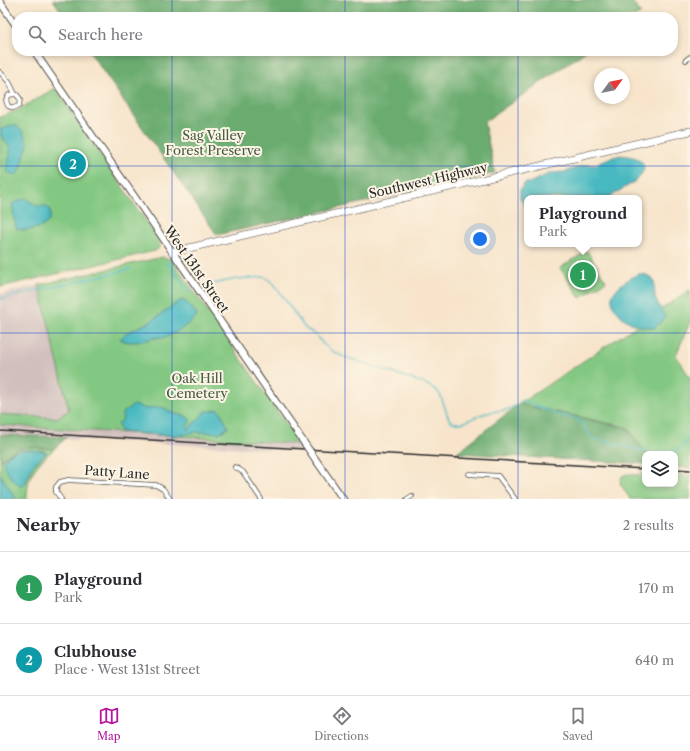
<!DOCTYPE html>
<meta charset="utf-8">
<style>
:root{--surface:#fff;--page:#f2f2f3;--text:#2b2b33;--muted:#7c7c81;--line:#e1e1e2;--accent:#b5179e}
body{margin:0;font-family:"Libre Caslon Text",serif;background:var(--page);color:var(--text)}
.controls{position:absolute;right:12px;bottom:12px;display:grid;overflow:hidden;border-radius:8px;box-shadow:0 2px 6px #0003}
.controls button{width:36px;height:36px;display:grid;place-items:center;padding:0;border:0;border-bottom:1px solid var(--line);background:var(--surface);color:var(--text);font:20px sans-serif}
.compass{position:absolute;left:594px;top:68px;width:36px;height:36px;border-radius:50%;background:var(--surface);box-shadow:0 2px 6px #0003;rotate:57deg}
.you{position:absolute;left:480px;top:239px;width:14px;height:14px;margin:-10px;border:3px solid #fff;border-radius:50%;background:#1a73e8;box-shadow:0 0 0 6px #1a73e833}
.badge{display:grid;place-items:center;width:26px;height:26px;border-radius:50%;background:var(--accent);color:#fff;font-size:13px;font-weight:700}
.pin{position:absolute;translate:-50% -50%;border:2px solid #fff;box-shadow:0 1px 4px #0006}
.popup{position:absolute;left:524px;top:195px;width:118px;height:52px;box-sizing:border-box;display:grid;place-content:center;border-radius:8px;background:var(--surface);filter:drop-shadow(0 1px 3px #0005);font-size:13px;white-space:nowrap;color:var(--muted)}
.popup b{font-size:15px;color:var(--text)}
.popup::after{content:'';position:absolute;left:50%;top:100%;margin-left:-8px;border:8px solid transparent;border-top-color:var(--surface)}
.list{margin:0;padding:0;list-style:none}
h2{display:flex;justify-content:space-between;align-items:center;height:52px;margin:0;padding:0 16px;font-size:17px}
h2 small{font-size:13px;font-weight:400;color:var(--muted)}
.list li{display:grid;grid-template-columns:26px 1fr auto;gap:12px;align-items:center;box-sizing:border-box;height:72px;padding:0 16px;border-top:1px solid var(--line)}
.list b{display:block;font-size:15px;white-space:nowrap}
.list p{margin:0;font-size:13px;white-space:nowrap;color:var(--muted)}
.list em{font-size:13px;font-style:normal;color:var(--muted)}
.icon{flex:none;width:22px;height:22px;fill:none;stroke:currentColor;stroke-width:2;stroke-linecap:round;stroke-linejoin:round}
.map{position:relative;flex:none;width:690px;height:499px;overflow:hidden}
.search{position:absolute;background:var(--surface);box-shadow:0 2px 6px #0003;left:12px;right:12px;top:12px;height:44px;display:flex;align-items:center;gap:10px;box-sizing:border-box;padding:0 14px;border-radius:16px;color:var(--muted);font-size:15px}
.sheet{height:196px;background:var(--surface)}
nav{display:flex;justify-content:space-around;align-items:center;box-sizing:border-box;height:56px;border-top:1px solid var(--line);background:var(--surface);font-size:11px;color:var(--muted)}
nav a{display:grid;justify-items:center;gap:2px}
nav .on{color:var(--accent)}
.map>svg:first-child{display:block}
.industrial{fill:#d1bfbe}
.green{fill:#83c882;stroke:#577a56;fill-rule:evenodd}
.forest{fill:#6aac70;stroke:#4a6c4e}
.water{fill:#4ab9c1;stroke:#3a7276}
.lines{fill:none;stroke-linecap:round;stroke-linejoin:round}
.stream{stroke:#4ab9c1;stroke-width:1.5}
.street-casing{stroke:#4a4743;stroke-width:5.5}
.secondary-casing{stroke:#4a4743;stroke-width:8}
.primary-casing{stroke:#4a4743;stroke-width:8}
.street{stroke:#fff;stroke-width:4}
.secondary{stroke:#fff;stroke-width:6}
.primary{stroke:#fff;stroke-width:7}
.rail{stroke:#2b2b2b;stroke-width:1.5}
.secondary-bridge-casing{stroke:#4a4743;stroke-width:8;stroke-linecap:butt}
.secondary-bridge{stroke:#fff;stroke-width:6}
.grid{fill:none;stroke:#1d4ed8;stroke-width:1;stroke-opacity:0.55}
.labels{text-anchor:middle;stroke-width:4;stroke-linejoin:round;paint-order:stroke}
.park-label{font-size:13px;fill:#455a45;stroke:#fcf5e5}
.street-label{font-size:13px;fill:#2b2b2b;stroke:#fcf5e5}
</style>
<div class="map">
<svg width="690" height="499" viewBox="0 0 690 499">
<rect width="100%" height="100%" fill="#fcf5e5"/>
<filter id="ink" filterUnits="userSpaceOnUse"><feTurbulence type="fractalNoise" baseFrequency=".025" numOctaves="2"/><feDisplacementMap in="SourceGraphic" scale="8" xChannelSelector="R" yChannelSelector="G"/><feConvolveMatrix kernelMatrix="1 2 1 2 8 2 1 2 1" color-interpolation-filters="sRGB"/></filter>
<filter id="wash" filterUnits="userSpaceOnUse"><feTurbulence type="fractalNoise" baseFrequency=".012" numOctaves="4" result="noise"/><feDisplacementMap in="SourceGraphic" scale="16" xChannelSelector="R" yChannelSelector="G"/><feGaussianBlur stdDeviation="0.9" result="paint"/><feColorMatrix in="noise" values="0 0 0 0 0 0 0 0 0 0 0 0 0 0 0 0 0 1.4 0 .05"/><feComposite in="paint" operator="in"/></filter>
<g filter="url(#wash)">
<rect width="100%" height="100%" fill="#f7e4cb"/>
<!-- industrial -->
<g class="industrial">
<polygon points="39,285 69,410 57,418 0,414 0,294"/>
<polygon points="0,425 300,444 305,451 0,435"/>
</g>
<!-- green -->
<g class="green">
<polygon points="55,88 158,239 160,245 158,249 155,251 0,287 0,117 18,110"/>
<polygon points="587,251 606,281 580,298 560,268"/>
<path d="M162,257L172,260L175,264L300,444L0,425V414L57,418L69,410L39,285ZM181,300C188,302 193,309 197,315L194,319L167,337H159L140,341H128L136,328L150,322Z"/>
<polygon points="690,290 690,322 676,355 690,378 690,468 675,467 675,454 647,454 627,427 519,404"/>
<path d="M30,447L54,449C36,465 27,474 27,499H16L0,474V461L18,448ZM26,450L45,451L46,453L33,465L25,484L4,460L17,451Z"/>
<polygon points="641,473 645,474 645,484 675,484 675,475 690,475 690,499 630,499 620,483 622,476 626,474 639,475"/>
</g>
<!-- forest -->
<g class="forest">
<polygon points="53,0 631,0 641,13 635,17 65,17"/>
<polygon points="89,51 586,51 484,122 495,173 217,235"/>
<polygon points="519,404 627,428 647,454 645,454 645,464 456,453"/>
<polygon points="0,435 67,437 54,449 30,447 18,448 0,461"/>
</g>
<!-- water -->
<g class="water">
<path d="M12,125L17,126L23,132L28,144L20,171L16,175L9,173L7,170C6,163 11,157 10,150C9,142 0,139 0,130Z"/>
<path d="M621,155C631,157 643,156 644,169C639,179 636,181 626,187C618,191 615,195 606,198H527V210L520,198V190L525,183H529L551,173L564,172L585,165H595L609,158Z"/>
<path d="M25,198L37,206H47L49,208C54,221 45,227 33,229C27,230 22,231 17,229C13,221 14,212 12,204Z"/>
<path d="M638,274C645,274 649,275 654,280L655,298L665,317L662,321L654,328C637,327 626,323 616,310C613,306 611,301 612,296C616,286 629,279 638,274Z"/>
<path d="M181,300C188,302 193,309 197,315C194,322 171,336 163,338L159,337C147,339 132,346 120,339L126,333L150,322Z"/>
<path d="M135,405L147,409L157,407L165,408L172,413L185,416L189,418L190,421L186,428L187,429C192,426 202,416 205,411H212L217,409L221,412L228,428L219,433L197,432L183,435H160L122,432L120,431L118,424C122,419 123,424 122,413C127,411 130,406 135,405Z"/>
<path d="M21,450H34L47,452L33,465L25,484L22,487C14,483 5,471 3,462C6,456 14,451 21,450Z"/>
<polygon points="0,474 16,499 0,499"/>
</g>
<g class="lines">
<!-- stream -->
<g class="stream">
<path d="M165,263H168C175,272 181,283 189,292H192"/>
<path d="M204,286L236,279L265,277L274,284L305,328L316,335L323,344L332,351L342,356L423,383C428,385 435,388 439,393C444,401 445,413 451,422C465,426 470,418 483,414C499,409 508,414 523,400L555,414L578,419L592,438L651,453L676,451L683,446L690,436"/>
<polyline points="0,299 131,269"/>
</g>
</g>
</g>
<g filter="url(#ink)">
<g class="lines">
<defs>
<g id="street">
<polyline points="686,60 690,57"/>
<polyline points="0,72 9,82 15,94 17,95 20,99 19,106 13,108 8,106 6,100 9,95 15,94"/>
<polyline points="235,467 243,472 261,499"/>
<polyline points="469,474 498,476 515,499"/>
<polyline points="61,499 56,492 56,487 60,482 68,480 156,485 163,489 170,499"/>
<polyline points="407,499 412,496"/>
</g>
<g id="secondary">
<polyline points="0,2 17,27"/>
<polyline points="34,51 298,434"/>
<polyline points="318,463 343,499"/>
</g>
<polyline id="primary" points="172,252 690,131"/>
</defs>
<!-- street casing -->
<use href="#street" class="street-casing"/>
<!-- secondary casing -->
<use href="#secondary" class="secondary-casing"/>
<!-- primary casing -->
<use href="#primary" class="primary-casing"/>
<!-- street -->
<use href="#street" class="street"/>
<!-- secondary -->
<use href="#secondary" class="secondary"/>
<!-- primary -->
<use href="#primary" class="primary"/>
<!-- rail -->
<g class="rail">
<polyline points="0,431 645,469"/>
<polyline points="675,469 690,470"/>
</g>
<defs>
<polyline id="secondary-bridge" points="298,434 318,463"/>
</defs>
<!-- secondary-bridge casing -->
<use href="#secondary-bridge" class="secondary-bridge-casing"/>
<!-- secondary-bridge -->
<use href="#secondary-bridge" class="secondary-bridge"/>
</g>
</g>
<!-- grid -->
<path class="grid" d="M172,0V17M345,0V17M518,0V17M172,51V499M345,51V499M518,51V499M0,166H690M0,333H690"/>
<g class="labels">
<!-- park labels -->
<g class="park-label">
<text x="213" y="140">Sag Valley<tspan x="213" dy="15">Forest Preserve</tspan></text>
<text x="197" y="383">Oak Hill<tspan x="197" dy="15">Cemetery</tspan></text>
</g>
<!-- street labels -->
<g class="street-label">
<text transform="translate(428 180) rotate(-13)" y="5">Southwest Highway</text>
<text transform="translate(197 269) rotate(55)" y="5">West 131st Street</text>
<text transform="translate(117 472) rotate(4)" y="5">Patty Lane</text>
</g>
</g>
</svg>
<div class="controls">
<button><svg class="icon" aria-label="layers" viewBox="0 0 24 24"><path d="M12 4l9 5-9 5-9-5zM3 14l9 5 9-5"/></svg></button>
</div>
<svg class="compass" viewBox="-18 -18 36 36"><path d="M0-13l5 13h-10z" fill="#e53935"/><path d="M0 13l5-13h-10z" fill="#7c7c81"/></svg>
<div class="you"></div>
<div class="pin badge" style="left:583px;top:275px;background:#2e9e5b">1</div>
<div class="popup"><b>Playground</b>Park</div>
<div class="pin badge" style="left:73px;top:164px;background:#0f9aa8">2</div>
<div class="search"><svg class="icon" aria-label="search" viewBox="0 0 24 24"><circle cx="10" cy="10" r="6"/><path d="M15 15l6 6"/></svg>Search here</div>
</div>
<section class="sheet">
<h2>Nearby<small>2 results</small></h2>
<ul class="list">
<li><span class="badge" style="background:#2e9e5b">1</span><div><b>Playground</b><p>Park</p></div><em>170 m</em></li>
<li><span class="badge" style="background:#0f9aa8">2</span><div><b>Clubhouse</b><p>Place · West 131st Street</p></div><em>640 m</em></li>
</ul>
</section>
<nav>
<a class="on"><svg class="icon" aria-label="map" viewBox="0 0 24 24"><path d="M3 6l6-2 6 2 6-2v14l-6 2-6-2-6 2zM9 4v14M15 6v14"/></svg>Map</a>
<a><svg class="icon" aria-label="directions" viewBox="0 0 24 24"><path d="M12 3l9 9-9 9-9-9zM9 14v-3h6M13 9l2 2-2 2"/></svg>Directions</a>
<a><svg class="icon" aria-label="saved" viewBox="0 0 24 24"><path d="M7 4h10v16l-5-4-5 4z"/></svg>Saved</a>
</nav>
